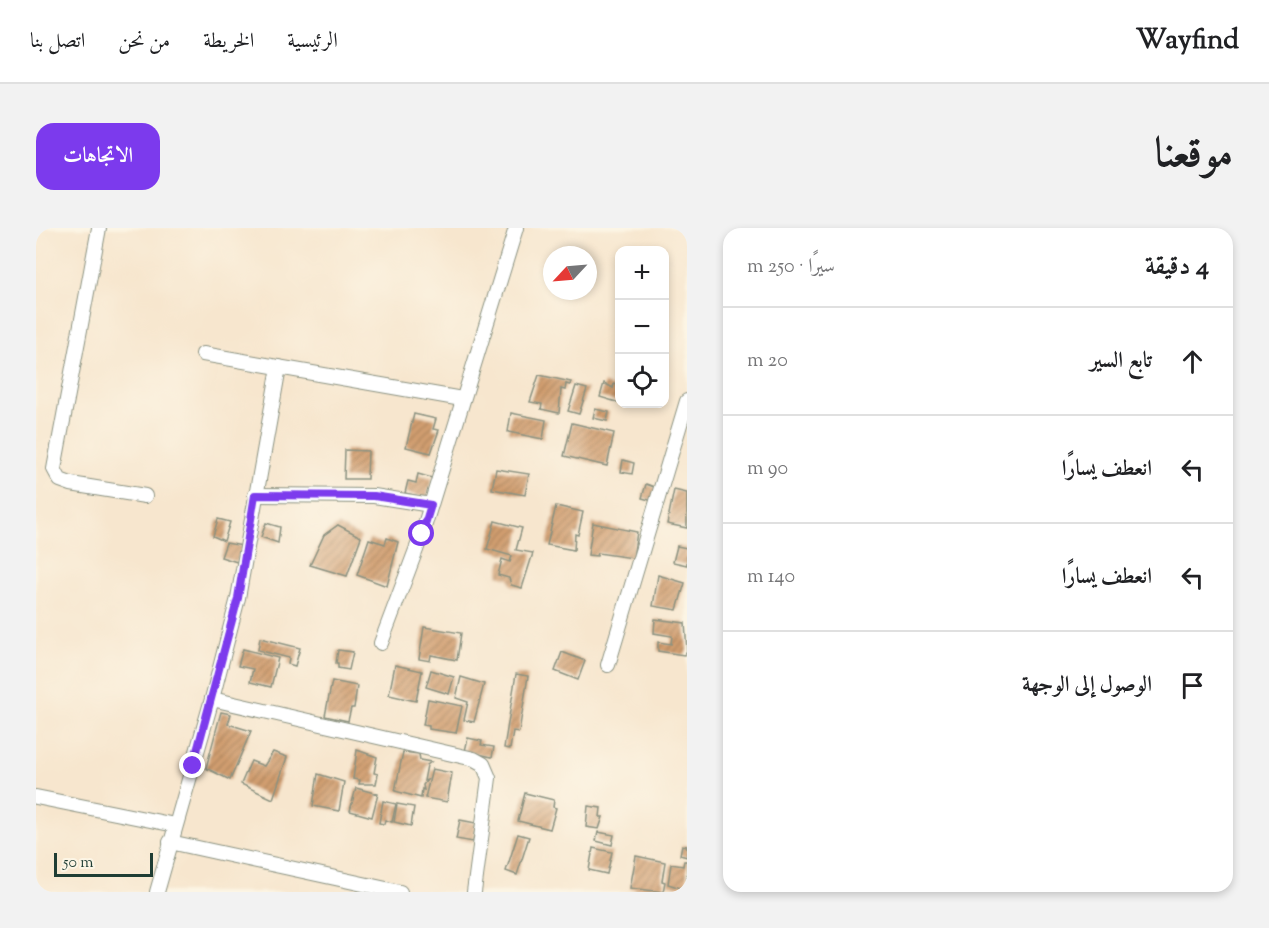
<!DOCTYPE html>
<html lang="ar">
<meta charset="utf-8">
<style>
:root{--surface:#fff;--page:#f2f2f2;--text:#202124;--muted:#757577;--line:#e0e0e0;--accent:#7c3aed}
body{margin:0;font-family:"Sorts Mill Goudy",Amiri,serif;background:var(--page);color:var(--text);direction:rtl}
.controls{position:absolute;right:18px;top:18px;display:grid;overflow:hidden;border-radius:12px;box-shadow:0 3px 9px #0003}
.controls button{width:54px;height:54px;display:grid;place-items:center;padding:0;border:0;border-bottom:2px solid var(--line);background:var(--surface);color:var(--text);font:30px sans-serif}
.compass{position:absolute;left:507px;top:18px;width:54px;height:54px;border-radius:50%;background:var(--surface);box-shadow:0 3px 9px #0003;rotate:244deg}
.scale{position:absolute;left:18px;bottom:15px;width:99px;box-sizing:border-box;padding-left:6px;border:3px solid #1f3d34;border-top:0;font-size:16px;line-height:21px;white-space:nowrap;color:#1f3d34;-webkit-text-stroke:4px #fcf5e5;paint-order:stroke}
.stop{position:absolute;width:18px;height:18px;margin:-14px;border:4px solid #7c3aed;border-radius:50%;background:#fff}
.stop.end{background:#7c3aed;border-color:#fff;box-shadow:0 2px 6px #0008}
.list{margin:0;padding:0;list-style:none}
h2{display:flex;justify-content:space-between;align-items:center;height:78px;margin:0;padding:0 24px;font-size:26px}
h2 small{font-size:20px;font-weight:400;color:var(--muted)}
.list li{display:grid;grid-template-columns:39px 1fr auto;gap:18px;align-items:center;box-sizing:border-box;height:108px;padding:0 24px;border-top:2px solid var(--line)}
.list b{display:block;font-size:22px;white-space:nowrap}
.list em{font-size:20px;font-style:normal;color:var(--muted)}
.icon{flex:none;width:33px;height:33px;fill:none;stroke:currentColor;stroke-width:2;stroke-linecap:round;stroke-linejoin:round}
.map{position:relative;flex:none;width:651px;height:664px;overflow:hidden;direction:ltr;border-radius:18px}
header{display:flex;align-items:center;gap:36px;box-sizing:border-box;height:84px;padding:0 30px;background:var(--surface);border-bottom:2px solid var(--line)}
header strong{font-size:28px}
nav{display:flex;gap:33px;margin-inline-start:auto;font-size:21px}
.intro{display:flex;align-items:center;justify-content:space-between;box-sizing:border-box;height:144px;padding:0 36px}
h1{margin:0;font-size:42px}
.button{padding:15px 27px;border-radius:18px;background:var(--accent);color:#fff;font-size:21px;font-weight:700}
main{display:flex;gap:36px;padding:0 36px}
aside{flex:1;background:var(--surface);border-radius:18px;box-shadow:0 3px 9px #0003}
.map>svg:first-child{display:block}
.building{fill:url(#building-hatch)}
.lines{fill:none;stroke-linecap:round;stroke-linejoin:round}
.street-casing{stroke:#8b9281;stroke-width:16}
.street{stroke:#fff;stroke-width:14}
.route{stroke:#7c3aed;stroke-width:8}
</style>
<header>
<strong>Wayfind</strong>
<nav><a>الرئيسية</a><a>الخريطة</a><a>من نحن</a><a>اتصل بنا</a></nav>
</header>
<div class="intro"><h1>موقعنا</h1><a class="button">الاتجاهات</a></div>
<main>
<aside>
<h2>4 دقيقة<small>سيرًا · 250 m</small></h2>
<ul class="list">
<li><svg class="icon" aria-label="ahead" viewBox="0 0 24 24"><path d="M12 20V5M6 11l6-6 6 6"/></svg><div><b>تابع السير</b></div><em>20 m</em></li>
<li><svg class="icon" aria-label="left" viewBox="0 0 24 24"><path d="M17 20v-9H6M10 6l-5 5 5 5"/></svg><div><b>انعطف يسارًا</b></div><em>90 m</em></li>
<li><svg class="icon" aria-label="left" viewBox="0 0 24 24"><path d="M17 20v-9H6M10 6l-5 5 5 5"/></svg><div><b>انعطف يسارًا</b></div><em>140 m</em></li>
<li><svg class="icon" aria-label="arrive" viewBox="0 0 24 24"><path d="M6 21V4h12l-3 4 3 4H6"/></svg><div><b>الوصول إلى الوجهة</b></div></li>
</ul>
</aside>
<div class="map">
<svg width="651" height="664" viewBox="0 0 651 664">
<defs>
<pattern id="building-hatch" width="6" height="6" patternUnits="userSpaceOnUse" patternTransform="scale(1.5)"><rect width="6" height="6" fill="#d19e6f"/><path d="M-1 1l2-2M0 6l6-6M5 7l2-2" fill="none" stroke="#a9825c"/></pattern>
</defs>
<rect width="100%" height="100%" fill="#fcf5e5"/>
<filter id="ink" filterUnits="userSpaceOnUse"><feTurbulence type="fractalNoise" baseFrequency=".0167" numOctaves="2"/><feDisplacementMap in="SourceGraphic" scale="12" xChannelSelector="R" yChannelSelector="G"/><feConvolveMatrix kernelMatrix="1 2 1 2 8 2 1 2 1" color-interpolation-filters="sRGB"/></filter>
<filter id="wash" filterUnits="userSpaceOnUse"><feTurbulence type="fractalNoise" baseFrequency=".008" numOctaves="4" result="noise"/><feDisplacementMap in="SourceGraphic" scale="24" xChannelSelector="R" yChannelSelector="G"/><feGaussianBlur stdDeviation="1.35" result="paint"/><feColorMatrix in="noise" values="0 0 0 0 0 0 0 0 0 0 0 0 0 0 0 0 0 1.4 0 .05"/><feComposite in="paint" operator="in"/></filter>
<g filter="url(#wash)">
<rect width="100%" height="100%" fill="#f7e6ce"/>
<g id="blocks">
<!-- building -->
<g class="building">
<polygon points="503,147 535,154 534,157 530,156 529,162 525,161 523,185 505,181 506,176 494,174"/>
<polygon points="568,155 577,160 578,156 584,158 584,175 564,169"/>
<polygon points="540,158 551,161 543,186 532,183"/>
<polygon points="559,181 573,184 571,193 557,190"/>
<polygon points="475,185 510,192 507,211 472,204"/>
<polygon points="378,186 400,191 397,201 403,202 395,225 370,219"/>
<polygon points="536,195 578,205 571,238 528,228"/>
<polygon points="309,222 332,223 331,251 308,251"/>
<polygon points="587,232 598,235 596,246 585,244"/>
<polygon points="460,241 493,246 489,267 456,261"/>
<polygon points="382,246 396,250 391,270 369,265 372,253 380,255"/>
<polygon points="610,256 621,260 617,273 606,270"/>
<polygon points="638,262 651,265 651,300 631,296"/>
<polygon points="520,278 547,284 542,307 539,306 538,322 511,317"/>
<polygon points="182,291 194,294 188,313 177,308"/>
<polygon points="459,293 486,300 480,322 497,325 486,360 475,357 473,350 462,347 466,331 474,334 476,328 451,321"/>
<polygon points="230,295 244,299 242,315 225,309"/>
<polygon points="557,295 601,304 597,330 562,325 561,328 552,327"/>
<polygon points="302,297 325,309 311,348 274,337 288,307"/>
<polygon points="351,310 362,314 351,358 321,347 333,311 349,316"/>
<polygon points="190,315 207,318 201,334 185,329"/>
<polygon points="641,318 651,320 651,337 637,334"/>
<polygon points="622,347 649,355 641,382 617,378"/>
<polygon points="619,391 649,395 651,423 648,427 622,423 622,414 635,416 636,408 618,405"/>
<polygon points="388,399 425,405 421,432 395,427 394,433 383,431"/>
<polygon points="224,410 264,420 259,438 252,436 253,430 222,422"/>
<polygon points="207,421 242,430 235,459 214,454 217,441 202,438"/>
<polygon points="302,422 317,424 313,442 302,440 302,435 300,435"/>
<polygon points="526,424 549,433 542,452 519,443"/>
<polygon points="359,437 386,443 380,473 353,467"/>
<polygon points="395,442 418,449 413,466 390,459"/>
<polygon points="480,446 492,448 483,504 477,503 474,521 468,520"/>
<polygon points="425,449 448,456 438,494 428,492 432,474 420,470"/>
<polygon points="296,453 321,458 318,480 315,480 312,493 289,488"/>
<polygon points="392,471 426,478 420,505 393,501 393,498 387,497"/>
<polygon points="185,484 195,486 192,496 215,503 194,552 170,540"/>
<polygon points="432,510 446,513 445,517 458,519 456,529 429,523"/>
<polygon points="321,522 341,529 338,545 342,546 340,556 323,556 324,552 317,551"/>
<polygon points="237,524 251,529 237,571 205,556 215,533 228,538"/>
<polygon points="367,524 383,526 384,532 395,534 391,537 388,553 391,552 387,557 388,562 386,561 385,570 359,563"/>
<polygon points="396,541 416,545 411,574 389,570"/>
<polygon points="282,546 308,554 303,583 277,578"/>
<polygon points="320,560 342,566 336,589 314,583"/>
<polygon points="489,565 518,572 517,579 520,580 514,601 482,593"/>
<polygon points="347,573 360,576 356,594 349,592 348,596 343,595"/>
<polygon points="361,576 378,579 375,598 358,594"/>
<polygon points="552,578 565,580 564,589 567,589 563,601 550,599"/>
<polygon points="424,592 440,595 437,614 420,611"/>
<polygon points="562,604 578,607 576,617 560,613"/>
<polygon points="482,606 493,609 481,647 470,643"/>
<polygon points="646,617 651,618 651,629 644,627"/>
<polygon points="557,620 576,624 571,646 553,642"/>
<polygon points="600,628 629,634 626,653 629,654 627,664 594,660"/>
<polygon points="648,633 651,633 651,662 632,656 635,636 647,638"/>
</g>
</g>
</g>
<g filter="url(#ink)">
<use href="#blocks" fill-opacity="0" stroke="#8b9281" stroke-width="1.5"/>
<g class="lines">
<defs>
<g id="street">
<polyline points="63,0 18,241 24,252 35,256 109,268"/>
<polyline points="167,126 426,171"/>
<polyline points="219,267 338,268 395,277"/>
<polyline points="345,415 386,306 480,0"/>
<polyline points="572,437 651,173"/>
<polyline points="176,471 438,531 447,536 453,550 438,664"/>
<polyline points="0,569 139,597"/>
<polyline points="134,614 364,664"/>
<polyline points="121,664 176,471 202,370 243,139"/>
</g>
</defs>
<!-- street casing -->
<use href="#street" class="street-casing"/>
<!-- street -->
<use href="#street" class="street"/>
</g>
</g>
<g class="lines" filter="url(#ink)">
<!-- route -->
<polyline class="route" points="157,538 202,370 219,267 338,268 395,277 386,306"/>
</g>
</svg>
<div class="controls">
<button>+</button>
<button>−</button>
<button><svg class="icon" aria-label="locate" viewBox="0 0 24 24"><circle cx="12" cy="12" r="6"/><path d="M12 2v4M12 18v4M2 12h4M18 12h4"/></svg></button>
</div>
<svg class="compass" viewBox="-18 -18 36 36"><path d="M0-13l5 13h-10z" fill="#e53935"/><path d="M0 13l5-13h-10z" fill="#757577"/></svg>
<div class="scale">50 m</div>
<div class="stop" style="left:386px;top:306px"></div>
<div class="stop end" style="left:157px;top:538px"></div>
</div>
</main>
